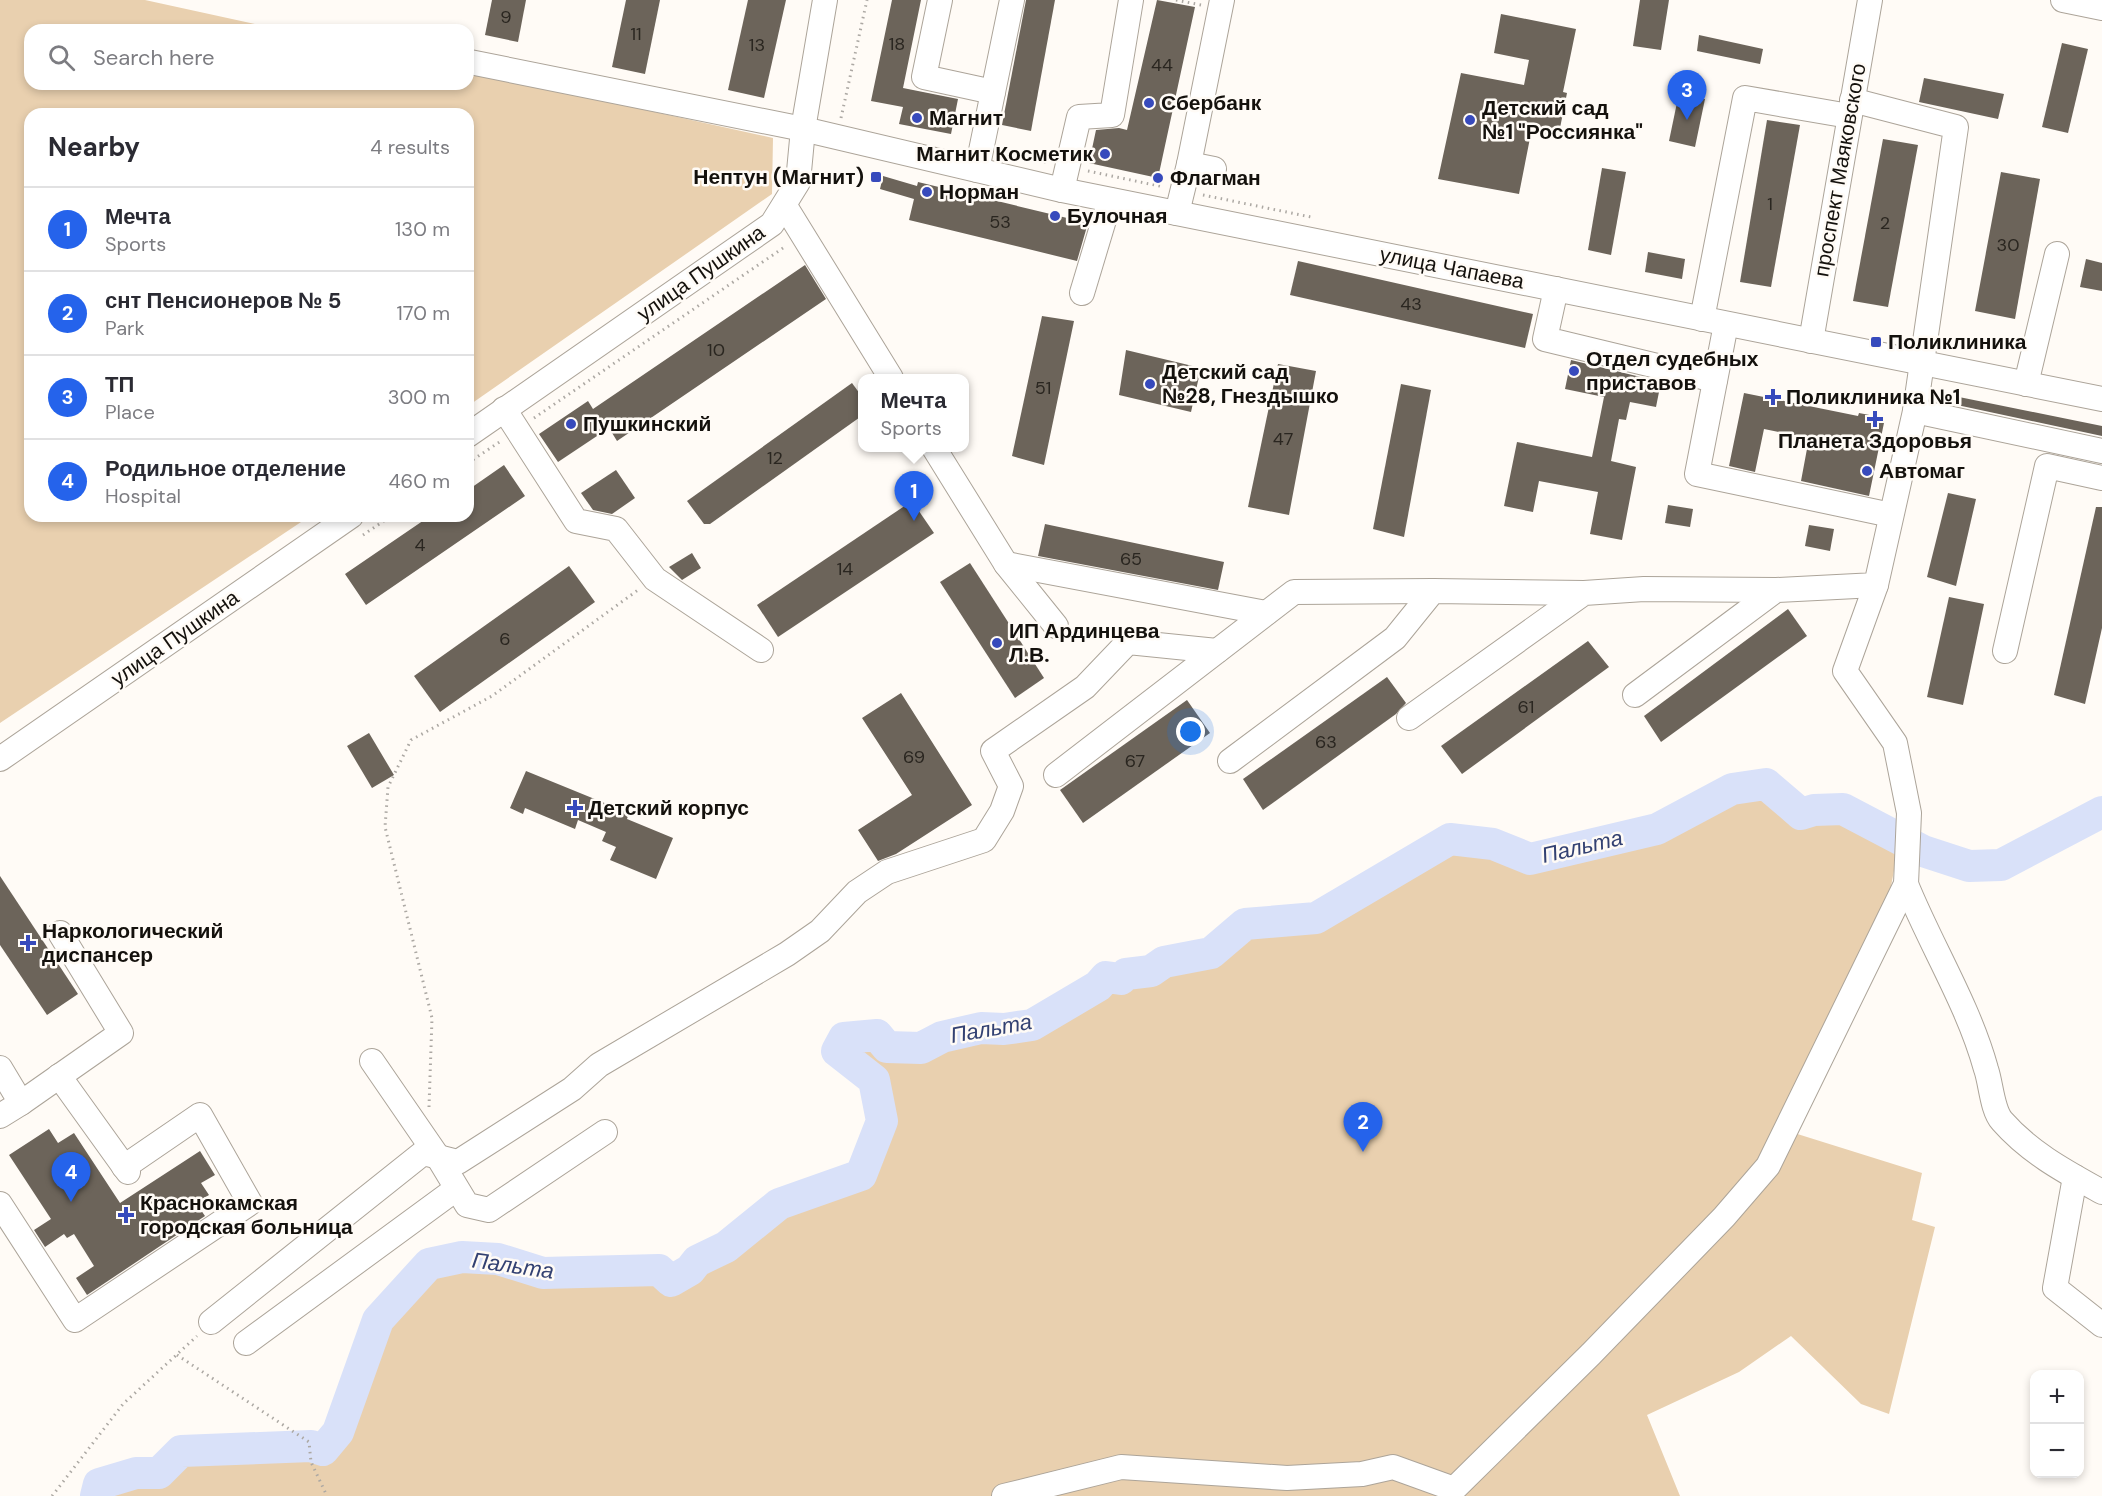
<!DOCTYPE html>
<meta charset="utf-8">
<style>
:root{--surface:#fff;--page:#f2f2f3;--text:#2b2b33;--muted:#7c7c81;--line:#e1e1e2;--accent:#2563eb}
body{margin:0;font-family:"DM Sans",sans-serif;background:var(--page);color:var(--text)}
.controls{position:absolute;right:18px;bottom:18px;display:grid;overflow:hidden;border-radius:12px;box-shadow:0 3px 9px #0003}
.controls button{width:54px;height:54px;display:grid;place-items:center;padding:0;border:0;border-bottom:2px solid var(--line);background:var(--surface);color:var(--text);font:30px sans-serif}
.you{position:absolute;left:1191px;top:732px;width:21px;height:21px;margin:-15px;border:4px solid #fff;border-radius:50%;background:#1a73e8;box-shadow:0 0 0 9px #1a73e833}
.badge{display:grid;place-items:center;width:39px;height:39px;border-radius:50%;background:var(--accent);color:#fff;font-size:20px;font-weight:700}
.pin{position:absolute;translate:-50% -50px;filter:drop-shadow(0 2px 3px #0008)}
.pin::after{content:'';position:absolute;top:32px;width:21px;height:18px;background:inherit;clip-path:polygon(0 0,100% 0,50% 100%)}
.popup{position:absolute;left:858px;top:374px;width:111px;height:78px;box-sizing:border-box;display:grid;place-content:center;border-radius:12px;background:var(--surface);filter:drop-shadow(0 2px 4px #0005);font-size:20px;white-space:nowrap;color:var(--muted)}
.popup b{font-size:22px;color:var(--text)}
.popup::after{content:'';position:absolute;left:50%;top:100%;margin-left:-12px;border:12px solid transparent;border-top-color:var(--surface)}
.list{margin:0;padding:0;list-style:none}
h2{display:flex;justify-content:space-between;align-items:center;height:78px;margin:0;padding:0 24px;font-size:26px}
h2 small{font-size:20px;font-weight:400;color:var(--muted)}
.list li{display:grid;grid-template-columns:39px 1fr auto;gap:18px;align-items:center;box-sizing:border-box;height:84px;padding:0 24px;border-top:2px solid var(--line)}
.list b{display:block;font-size:22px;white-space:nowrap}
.list p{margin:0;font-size:20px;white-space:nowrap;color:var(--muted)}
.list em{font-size:20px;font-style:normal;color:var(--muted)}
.icon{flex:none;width:33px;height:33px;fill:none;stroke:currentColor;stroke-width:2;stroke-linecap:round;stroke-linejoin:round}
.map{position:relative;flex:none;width:2102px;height:1496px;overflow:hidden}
.search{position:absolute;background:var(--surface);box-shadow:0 3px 9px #0003;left:24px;top:24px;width:450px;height:66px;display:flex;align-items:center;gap:15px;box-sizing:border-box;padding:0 21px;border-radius:18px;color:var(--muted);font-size:22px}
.panel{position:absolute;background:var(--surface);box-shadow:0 3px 9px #0003;left:24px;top:108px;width:450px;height:414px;border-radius:18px}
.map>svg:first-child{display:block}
.green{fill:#e9d0af}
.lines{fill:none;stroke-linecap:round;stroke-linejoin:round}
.river{stroke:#d9e1f9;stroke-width:32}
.building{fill:#6c645a}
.minor-casing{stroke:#aca499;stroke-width:26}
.path{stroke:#aca8a3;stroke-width:3;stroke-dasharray:1.5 4.5;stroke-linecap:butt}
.minor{stroke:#fff;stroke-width:24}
.poi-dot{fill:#374abc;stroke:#fffbf6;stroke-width:2}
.labels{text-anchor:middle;stroke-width:5;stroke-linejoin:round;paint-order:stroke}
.number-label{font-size:18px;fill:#2a2620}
.poi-label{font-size:21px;font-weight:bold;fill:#14110d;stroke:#fffbf6;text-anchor:start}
.street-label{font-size:21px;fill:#14110d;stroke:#fffbf6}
.water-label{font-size:22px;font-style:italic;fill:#334172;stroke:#fffbf6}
</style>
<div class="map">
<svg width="2102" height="1496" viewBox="0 0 2102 1496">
<rect width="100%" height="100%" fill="#fffbf6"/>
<!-- green -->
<g class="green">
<polygon points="0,0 145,0 282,30 30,30 30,84 468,84 468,71 773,138 772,194 468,406 468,114 30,114 30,516 310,516 0,723"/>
<path d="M1766,784L1800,814C1843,800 1864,819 1900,839L1888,902L1791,1132L1922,1173L1912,1220L1935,1227L1889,1414L1861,1404L1791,1336L1739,1372L1647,1415L1680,1496H96L99,1484L136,1473H159L181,1451L311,1446L323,1450L338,1432L378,1320L429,1264L462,1257L498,1259L543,1273L659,1270L671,1281L690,1270L697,1261L726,1247L779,1204L861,1175L882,1121L874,1080L837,1051L844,1038L877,1035L887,1047L921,1048L942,1037L981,1028L1004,1029L1032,1025L1098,986L1106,977L1121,979L1126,974L1151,971L1164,962L1211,952L1245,924L1316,918L1450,839L1493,844L1530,859L1657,829L1732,789Z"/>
</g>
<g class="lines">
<!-- river -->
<polyline class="river" points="96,1496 99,1484 136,1473 159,1473 181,1451 311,1446 323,1450 338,1432 378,1320 429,1264 462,1257 498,1259 543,1273 659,1270 671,1281 690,1270 697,1261 726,1247 779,1204 861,1175 882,1121 874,1080 837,1051 844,1038 877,1035 887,1047 921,1048 942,1037 981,1028 1004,1029 1032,1025 1098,986 1106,977 1121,979 1126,974 1151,971 1164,962 1211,953 1245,924 1316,918 1450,839 1493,844 1530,859 1657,829 1732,789 1766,784 1801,814 1814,810 1843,809 1923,851 1969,866 2001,865 2102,812"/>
</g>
<!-- building -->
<g class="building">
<polygon points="492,0 526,0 518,42 485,35"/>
<polygon points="626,0 660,0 645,74 612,67"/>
<polygon points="748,0 786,0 764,98 728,90"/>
<polygon points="892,0 921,0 903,88 958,99 951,134 899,124 903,107 871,101"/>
<polygon points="1026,0 1055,0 1031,131 1002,125"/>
<polygon points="1157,0 1195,7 1158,178 1089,163 1096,130 1119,128 1127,130"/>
<polygon points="1640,0 1669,0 1661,50 1633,46"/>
<polygon points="1501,14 1576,29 1563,92 1567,93 1558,138 1531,133 1519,194 1438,179 1461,73 1524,85 1529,60 1494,53"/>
<polygon points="1699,35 1763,49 1760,64 1697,51"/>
<polygon points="2062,43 2088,49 2068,133 2042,127"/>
<polygon points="1924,78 2004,94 1998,119 1919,102"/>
<polygon points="1679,93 1705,99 1695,147 1669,141"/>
<polygon points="1767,120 1800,125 1771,287 1740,282"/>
<polygon points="1883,139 1918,145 1888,307 1853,301"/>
<polygon points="1602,168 1626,172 1611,255 1588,250"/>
<polygon points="2001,172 2040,179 2015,319 1975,311"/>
<polygon points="883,176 917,186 918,182 1088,223 1077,261 909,220 914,199 880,189"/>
<polygon points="1648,252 1685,259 1682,279 1645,272"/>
<polygon points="2086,259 2102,263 2102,291 2080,287"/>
<polygon points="1298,261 1533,314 1525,348 1290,295"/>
<polygon points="805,265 826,299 617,441 609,428 558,462 539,434 588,401 593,409"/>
<polygon points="1042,316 1074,321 1044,465 1012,456"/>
<polygon points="1126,350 1201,368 1191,412 1119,395"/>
<polygon points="1571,360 1661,382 1656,407 1630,402 1626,420 1619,419 1611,461 1636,467 1622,540 1590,534 1598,492 1539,481 1533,512 1504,506 1517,442 1592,457 1604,397 1565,389"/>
<polygon points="1278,364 1316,371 1289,515 1248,507"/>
<polygon points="852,383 863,398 863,415 710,524 704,524 687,501"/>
<polygon points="1401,384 1431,390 1404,537 1373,529"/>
<polygon points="1744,393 1858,416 1859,413 1885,418 1869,496 1801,481 1809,438 1764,429 1755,472 1729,466"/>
<polygon points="1959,397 2102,426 2102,436 1957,405"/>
<polygon points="504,465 525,496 366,605 345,574 430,516 468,516 468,490"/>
<polygon points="616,470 635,498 612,514 593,510 581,493"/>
<polygon points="1948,493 1976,499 1956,586 1927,577"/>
<polygon points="912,501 934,533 778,637 757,605"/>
<polygon points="1668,505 1693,509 1690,527 1665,523"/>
<polygon points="2096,507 2102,507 2102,628 2085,704 2054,695"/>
<polygon points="1045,524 1224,562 1218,590 1038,556"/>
<polygon points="1809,525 1834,529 1830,551 1805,546"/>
<polygon points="692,553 701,568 682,580 669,567"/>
<polygon points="970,563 1044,678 1015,698 940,582"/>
<polygon points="569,566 595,602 440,712 414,676"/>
<polygon points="1949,597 1984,604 1963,705 1927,697"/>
<polygon points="1788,609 1807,636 1661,742 1644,716"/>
<polygon points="1588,641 1609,667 1462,774 1441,746"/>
<polygon points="1387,677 1406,703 1396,714 1263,810 1243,779"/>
<polygon points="901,693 972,805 896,854 878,861 858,830 912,795 862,718"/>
<polygon points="1187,700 1210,733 1083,823 1060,790"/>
<polygon points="369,733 394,775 372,788 347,746"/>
<polygon points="526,771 629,813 627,819 673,838 656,879 610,860 616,847 602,841 606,832 578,820 575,829 525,808 523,814 510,808"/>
<polygon points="0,876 78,994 47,1015 0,945"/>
<polygon points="49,1129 58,1143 74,1133 120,1203 200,1151 215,1175 201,1183 209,1195 196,1203 205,1216 87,1295 76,1278 94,1266 74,1234 67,1238 64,1234 45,1247 34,1230 51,1219 9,1155"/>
</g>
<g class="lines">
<defs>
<g id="minor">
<polyline points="940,0 924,77 993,92"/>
<polyline points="2063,0 2102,8"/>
<polyline points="470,62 803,129 1062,190 2102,399"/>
<polyline points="1189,164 1222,0"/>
<polyline points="977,170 1012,0"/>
<polyline points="1062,190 1079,117 1112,115 1131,0"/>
<polyline points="785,206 891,378"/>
<polyline points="1177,213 1189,164 1214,169"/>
<polyline points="1556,289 1545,339 1715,380"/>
<polyline points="1082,293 1110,200"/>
<polyline points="1702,319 1745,98 1849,116"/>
<polyline points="1726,324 1697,474 1891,515"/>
<polyline points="1811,341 1870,0"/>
<polyline points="2026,384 2057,254"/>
<polyline points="504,409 576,521 616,529 655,579 761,650"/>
<polyline points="1915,411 2102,451"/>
<polyline points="468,435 772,224 798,182 803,129 825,0"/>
<polyline points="934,448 1006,564 1056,626"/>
<polyline points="1006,564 1266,613"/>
<polyline points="2005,651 2047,466 2102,478"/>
<polyline points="1635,695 1776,590 1876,585 1915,411 1956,127 1852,100"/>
<polyline points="1409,718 1584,593 1644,589 1776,590"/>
<polyline points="0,759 351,516"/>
<polyline points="1230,761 1395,638 1433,591 1584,593"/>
<polyline points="1056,775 1294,592 1433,591"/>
<path d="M1906,884C1931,946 1968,1004 1986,1069C1991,1083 1992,1110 2002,1121C2030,1153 2066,1172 2102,1192"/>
<polyline points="372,1061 438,1157 467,1205 489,1210 605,1132"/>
<polyline points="0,1068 21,1103 0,1116"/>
<polyline points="59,1076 128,1172"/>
<polyline points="21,1103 121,1033 60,933"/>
<polyline points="2075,1177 2055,1288 2102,1325"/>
<polyline points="0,1204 75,1320 250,1203 200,1115 124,1167"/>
<polyline points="211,1322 423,1153 458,1162 572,1089 599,1065 787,954 820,931 857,892 887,872 984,840 1002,811 1011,786 993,751 1085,687 1128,642 1217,651"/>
<polyline points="246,1343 456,1189"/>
<polyline points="1004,1496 1121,1467 1287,1478 1362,1474 1393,1467 1454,1489 1591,1354 1724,1217 1768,1166 1906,884 1909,813 1895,743 1845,671 1876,585"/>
</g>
</defs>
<!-- minor casing -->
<use href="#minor" class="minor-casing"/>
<!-- path -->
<g class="path">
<polyline points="1176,0 1201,5"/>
<polyline points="841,118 867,0"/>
<polyline points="1009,154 1049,163"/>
<polyline points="1088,171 1164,187"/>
<polyline points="1203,195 1311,217"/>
<polyline points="534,418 786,246"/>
<polyline points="468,463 501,441"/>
<polyline points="363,535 391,516"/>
<polyline points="429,1107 432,1018 385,827 388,787 411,740 492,696 638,590"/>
<polyline points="177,1355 309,1442 311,1462 327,1496"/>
<polyline points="52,1496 123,1404 197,1336"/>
</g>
<!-- minor -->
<use href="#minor" class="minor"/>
</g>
<!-- markers -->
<g class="poi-dot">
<circle cx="1149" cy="103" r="6"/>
<circle cx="917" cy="118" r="6"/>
<circle cx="1470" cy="120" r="6"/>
<circle cx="1105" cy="154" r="6"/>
<rect x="870" y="171" width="12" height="12" rx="3"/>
<circle cx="1158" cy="178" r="6"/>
<circle cx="927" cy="192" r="6"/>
<circle cx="1055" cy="216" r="6"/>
<rect x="1870" y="336" width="12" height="12" rx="3"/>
<circle cx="1574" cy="371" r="6"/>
<circle cx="1150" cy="384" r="6"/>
<path d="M1770 388h6v6h6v6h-6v6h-6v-6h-6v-6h6z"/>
<path d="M1872 410h6v6h6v6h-6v6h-6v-6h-6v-6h6z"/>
<circle cx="571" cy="424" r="6"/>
<circle cx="1867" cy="471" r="6"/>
<circle cx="997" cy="643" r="6"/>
<path d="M572 799h6v6h6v6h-6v6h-6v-6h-6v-6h6z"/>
<path d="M25 934h6v6h6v6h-6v6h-6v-6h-6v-6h6z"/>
<path d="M123 1206h6v6h6v6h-6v6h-6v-6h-6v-6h6z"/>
</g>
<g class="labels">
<!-- number labels -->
<g class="number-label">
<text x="506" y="23">9</text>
<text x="636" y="40">11</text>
<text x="897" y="50">18</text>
<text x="757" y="51">13</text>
<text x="1162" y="71">44</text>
<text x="1770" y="210">1</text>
<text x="1000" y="228">53</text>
<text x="1885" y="229">2</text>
<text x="2008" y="251">30</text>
<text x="1411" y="310">43</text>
<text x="716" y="356">10</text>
<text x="1043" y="394">51</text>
<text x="1283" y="445">47</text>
<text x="775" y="464">12</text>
<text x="420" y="551">4</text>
<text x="1131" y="565">65</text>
<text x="845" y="575">14</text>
<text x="505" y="645">6</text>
<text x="1526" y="713">61</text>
<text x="1326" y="748">63</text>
<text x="914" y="763">69</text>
<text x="1135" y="767">67</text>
</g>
<!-- poi labels -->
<g class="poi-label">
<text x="1161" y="110">Сбербанк</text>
<text x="1482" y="115">Детский сад<tspan x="1482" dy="24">№1 "Россиянка"</tspan></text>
<text x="929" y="125">Магнит</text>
<text x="1093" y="161" text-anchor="end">Магнит Косметик</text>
<text x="864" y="184" text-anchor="end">Нептун (Магнит)</text>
<text x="1170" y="185">Флагман</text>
<text x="939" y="199">Норман</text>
<text x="1067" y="223">Булочная</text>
<text x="1888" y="349">Поликлиника</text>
<text x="1586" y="366">Отдел судебных<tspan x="1586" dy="24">приставов</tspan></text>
<text x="1162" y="379">Детский сад<tspan x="1162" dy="24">№28, Гнездышко</tspan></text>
<text x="1786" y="404">Поликлиника №1</text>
<text x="583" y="431">Пушкинский</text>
<text x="1875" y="448" text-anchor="middle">Планета Здоровья</text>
<text x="1879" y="478">Автомаг</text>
<text x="1009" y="638">ИП Ардинцева<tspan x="1009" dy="24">Л.В.</tspan></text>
<text x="588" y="815">Детский корпус</text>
<text x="42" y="938">Наркологический<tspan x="42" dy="24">диспансер</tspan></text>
<text x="140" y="1210">Краснокамская<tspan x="140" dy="24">городская больница</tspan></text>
</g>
<!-- street labels -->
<g class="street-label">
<text transform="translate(1840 170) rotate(-80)" y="7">проспект Маяковского</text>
<text transform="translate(1452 268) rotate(11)" y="7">улица Чапаева</text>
<text transform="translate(701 273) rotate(-35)" y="7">улица Пушкина</text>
<text transform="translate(175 638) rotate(-35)" y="7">улица Пушкина</text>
</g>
<!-- water labels -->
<g class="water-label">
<text transform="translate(1582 846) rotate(-13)" y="8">Пальта</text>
<text transform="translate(991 1028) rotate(-10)" y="8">Пальта</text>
<text transform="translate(513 1265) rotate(8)" y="8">Пальта</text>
</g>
</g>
</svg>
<div class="controls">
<button>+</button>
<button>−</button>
</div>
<div class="you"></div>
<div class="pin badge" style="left:914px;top:521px">1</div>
<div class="popup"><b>Мечта</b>Sports</div>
<div class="pin badge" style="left:1363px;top:1152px">2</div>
<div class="pin badge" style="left:1687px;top:120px">3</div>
<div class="pin badge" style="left:71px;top:1202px">4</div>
<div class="search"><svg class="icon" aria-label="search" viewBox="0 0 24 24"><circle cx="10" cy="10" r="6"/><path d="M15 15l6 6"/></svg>Search here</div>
<section class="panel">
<h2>Nearby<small>4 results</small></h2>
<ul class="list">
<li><span class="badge">1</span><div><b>Мечта</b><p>Sports</p></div><em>130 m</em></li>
<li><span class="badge">2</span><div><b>снт Пенсионеров № 5</b><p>Park</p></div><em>170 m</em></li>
<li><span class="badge">3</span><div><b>ТП</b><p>Place</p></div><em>300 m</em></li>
<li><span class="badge">4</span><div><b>Родильное отделение</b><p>Hospital</p></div><em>460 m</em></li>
</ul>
</section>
</div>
